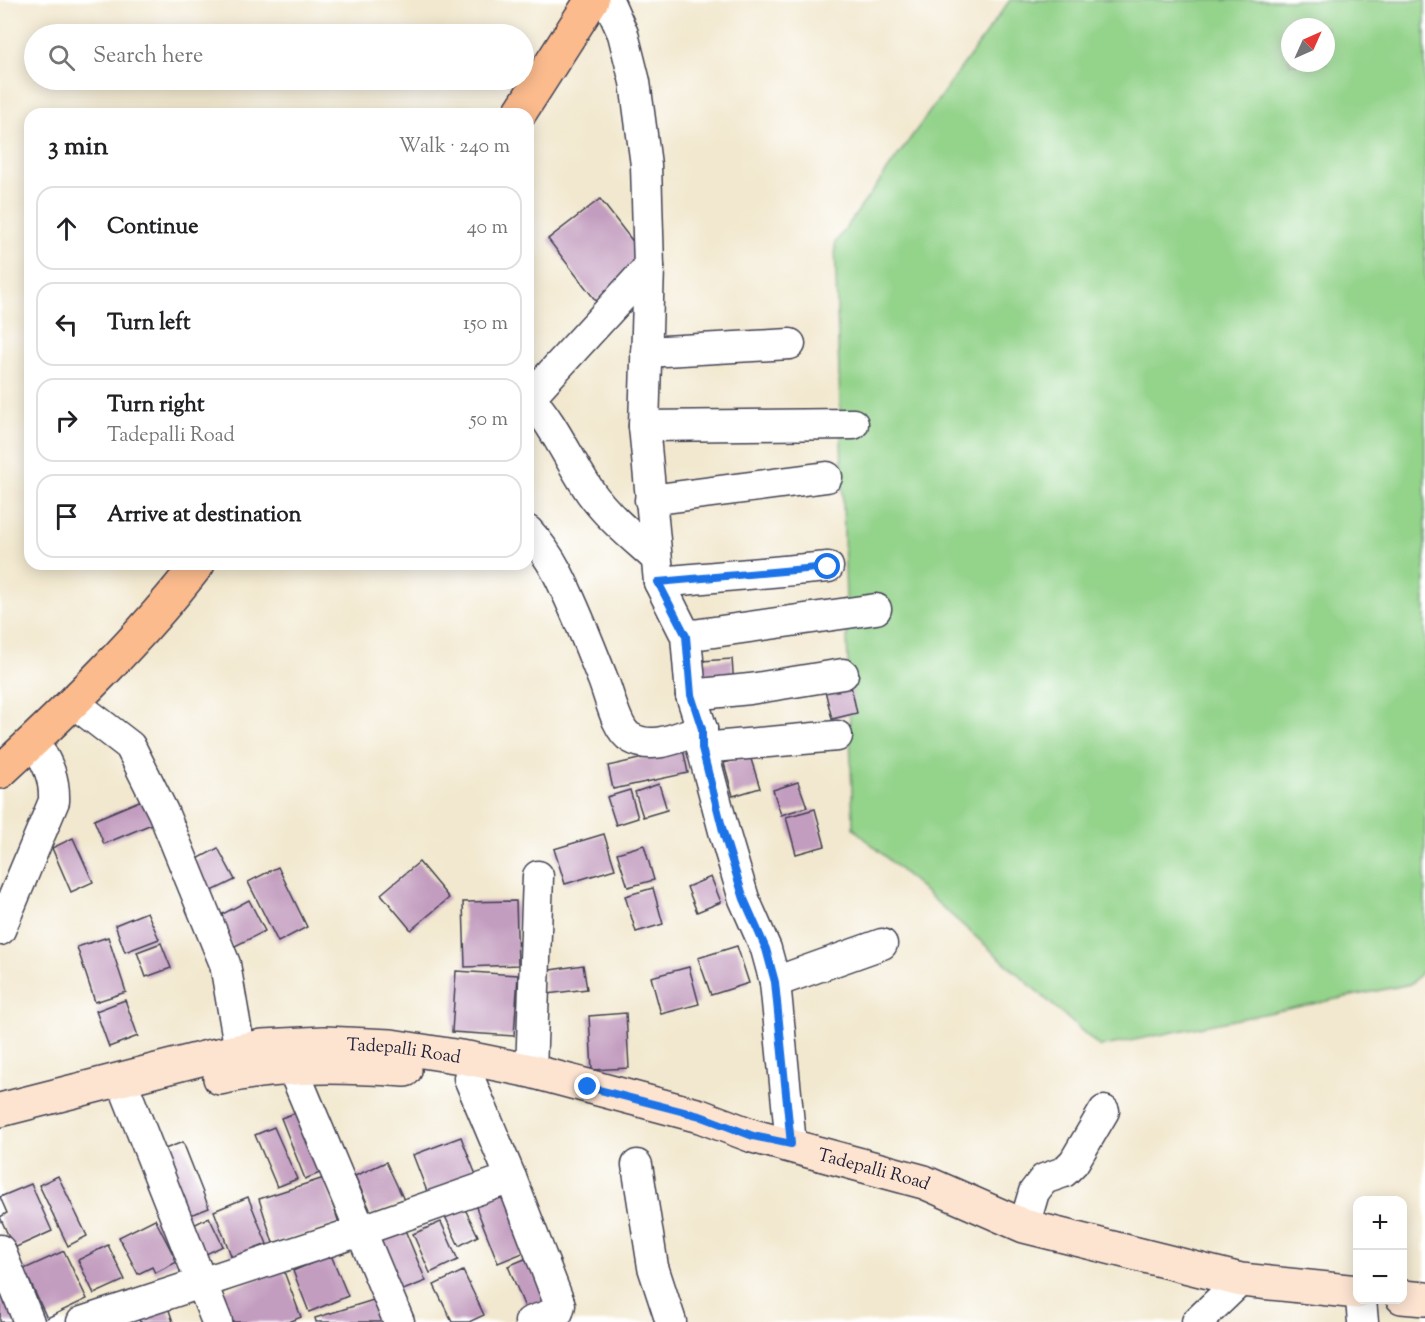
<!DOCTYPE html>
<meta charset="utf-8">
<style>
:root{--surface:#fff;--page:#f2f2f2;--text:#202124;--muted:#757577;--line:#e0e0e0}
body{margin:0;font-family:"Sorts Mill Goudy",serif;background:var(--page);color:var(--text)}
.controls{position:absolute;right:18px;bottom:18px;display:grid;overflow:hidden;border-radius:12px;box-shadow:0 3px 15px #0003}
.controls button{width:54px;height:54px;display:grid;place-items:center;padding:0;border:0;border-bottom:2px solid var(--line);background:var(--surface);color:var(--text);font:30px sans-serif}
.compass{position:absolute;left:1281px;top:18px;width:54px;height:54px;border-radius:50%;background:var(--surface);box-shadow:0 3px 15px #0003;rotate:45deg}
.stop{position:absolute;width:18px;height:18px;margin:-14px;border:4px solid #1a73e8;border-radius:50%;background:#fff}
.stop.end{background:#1a73e8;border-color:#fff;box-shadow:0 2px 6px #0008}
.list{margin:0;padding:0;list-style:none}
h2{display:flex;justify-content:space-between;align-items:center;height:78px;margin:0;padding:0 24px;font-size:26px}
h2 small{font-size:20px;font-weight:400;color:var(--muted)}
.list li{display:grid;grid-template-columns:39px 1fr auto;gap:18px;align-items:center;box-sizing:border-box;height:84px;margin:0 12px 12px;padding:0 12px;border:2px solid var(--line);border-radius:18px}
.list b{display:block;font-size:22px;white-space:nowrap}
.list p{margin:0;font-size:20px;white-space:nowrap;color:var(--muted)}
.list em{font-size:20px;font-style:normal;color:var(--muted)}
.icon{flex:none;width:33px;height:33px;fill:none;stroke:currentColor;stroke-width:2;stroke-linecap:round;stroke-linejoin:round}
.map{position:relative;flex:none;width:1425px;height:1322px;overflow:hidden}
.search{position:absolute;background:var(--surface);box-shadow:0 3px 15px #0003;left:24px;top:24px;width:510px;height:66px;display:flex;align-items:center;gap:15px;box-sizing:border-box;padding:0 21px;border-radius:33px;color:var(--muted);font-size:22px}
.panel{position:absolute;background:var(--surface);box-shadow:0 3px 15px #0003;left:24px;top:108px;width:510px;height:462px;border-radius:18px}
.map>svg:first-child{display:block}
.green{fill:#93d38a;stroke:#5a7a62;stroke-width:1.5;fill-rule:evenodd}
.building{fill:#c39dbf}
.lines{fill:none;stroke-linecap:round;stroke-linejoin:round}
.street-casing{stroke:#414051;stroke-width:33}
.secondary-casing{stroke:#414051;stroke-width:36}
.primary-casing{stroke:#414051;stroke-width:36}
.street{stroke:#fff;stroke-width:30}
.secondary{stroke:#fde4d1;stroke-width:33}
.primary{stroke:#fbbb8d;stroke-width:33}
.route{stroke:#1a73e8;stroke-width:8}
.labels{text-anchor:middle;stroke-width:4.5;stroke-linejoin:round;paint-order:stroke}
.street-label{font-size:18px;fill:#22223b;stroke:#fff}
</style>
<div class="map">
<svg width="1425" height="1322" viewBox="0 0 1425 1322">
<rect width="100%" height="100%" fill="#fff"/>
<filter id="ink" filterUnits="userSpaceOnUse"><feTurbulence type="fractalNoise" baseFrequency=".0167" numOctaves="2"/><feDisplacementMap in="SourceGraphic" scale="12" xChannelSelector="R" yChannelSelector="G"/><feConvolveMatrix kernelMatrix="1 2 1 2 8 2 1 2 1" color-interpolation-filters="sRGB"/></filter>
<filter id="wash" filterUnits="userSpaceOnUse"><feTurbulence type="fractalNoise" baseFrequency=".008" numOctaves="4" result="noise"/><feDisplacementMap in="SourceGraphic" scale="24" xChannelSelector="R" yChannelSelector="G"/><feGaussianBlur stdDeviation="1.35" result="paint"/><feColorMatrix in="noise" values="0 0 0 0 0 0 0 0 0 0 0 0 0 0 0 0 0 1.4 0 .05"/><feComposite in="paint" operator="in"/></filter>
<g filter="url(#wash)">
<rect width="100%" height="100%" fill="#f2e8cf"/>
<!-- green -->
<path class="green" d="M1010,0H1425V968L1411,984L1100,1047L853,828L835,243ZM1290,27H1326V63H1290Z"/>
<g id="blocks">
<!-- building -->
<g class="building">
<polygon points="600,199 648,261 596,301 548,239"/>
<polygon points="732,659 734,686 703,688 701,661"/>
<polygon points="849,677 857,713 832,719 823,682"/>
<polygon points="683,749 688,773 613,789 608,766"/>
<polygon points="750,756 760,788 733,796 724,763"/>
<polygon points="798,782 807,807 781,815 773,790"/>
<polygon points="659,784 667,810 643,817 635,792"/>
<polygon points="630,790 638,818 616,825 607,797"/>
<polygon points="144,799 154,823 104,844 94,820"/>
<polygon points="815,809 825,846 796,854 786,817"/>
<polygon points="604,834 615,869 565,884 554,849"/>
<polygon points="73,838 93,882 71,892 52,848"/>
<polygon points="644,845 654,880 628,887 617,853"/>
<polygon points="218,848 235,880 204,895 188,864"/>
<polygon points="419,862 449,898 411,930 381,894"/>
<polygon points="278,867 307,927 278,942 248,882"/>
<polygon points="711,877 721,902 697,912 687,887"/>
<polygon points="653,888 663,924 636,932 625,896"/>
<polygon points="249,900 265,931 233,947 217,917"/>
<polygon points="516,901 518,965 465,967 463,902"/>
<polygon points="147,912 159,939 125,952 115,925"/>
<polygon points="108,937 126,992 95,1002 77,947"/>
<polygon points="161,943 171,968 146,977 137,952"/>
<polygon points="737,946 749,983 711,995 698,958"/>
<polygon points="583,965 587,989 547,994 544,971"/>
<polygon points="689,967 699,1004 661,1014 651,977"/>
<polygon points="456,971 518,975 514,1036 452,1032"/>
<polygon points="125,1000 138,1036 109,1047 96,1011"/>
<polygon points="626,1013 629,1068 592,1070 589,1016"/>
<polygon points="304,1110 327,1170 305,1179 281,1118"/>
<polygon points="274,1127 297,1179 277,1187 255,1135"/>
<polygon points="461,1137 476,1175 428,1194 413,1155"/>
<polygon points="183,1142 209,1208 183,1218 157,1152"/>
<polygon points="386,1162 404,1200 372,1214 355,1176"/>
<polygon points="58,1176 87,1236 68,1246 39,1185"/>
<polygon points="324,1178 339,1223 273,1243 259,1199"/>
<polygon points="31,1184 52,1231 14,1248 0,1217 7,1213 0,1197"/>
<polygon points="511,1188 535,1248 498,1263 474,1202"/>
<polygon points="248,1197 267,1244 232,1258 214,1211"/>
<polygon points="463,1205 478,1236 459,1246 444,1214"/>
<polygon points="209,1217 223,1246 202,1256 188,1228"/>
<polygon points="155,1219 177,1262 155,1273 152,1267 138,1274 119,1237"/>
<polygon points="441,1222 458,1260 430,1273 413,1234"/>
<polygon points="405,1230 426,1281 398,1292 377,1241"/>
<polygon points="108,1245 125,1280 94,1294 78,1260"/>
<polygon points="64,1251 87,1299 47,1318 24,1269"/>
<polygon points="537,1254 555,1298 526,1310 508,1266"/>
<polygon points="331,1255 348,1296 309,1312 293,1271"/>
<polygon points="0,1262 26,1322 0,1322"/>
<polygon points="283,1269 301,1317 289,1322 232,1322 221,1293"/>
<polygon points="463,1271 484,1315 469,1322 452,1322 434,1285"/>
<polygon points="380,1298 388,1322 316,1322 315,1318"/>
<polygon points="167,1304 173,1322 140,1322 137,1314"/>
</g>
</g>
</g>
<g filter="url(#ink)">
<use href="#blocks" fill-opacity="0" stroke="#414051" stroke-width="1.5"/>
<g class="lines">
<defs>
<g id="street">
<polyline points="608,0 623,34 635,82 646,165 649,267 644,426 659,582 686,636 691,695 702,729 702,748 725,835 744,899 766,949 775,982 791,1144"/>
<polyline points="646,352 790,344"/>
<path d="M528,396C555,425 569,461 591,493C609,518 633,537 656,558"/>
<polyline points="528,399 649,267"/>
<polyline points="644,426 853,424"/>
<polyline points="650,500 827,477"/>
<path d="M528,531C539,543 549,557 557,572C574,605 588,642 602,677C609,693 616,730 631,738C653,751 681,736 702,729"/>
<polyline points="659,582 828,567"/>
<polyline points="686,636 876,609"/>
<polyline points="691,695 750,689 843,674"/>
<polyline points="74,703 130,746 163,812 225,964 240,1051"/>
<polyline points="702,748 837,736"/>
<path d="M0,930L54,801C55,775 46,762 34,740"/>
<polyline points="775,982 882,944"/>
<polyline points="292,1067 399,1322"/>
<polyline points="531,1071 538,876"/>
<polyline points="121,1079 217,1322"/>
<polyline points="637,1165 653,1267 671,1322"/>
<polyline points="511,1178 560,1305 558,1312 530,1322"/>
<polyline points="1024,1226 1034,1192 1044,1179 1064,1172 1074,1162 1104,1111"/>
<polyline points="0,1250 29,1322"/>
<polyline points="1361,1300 1363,1322"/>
<polyline points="82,1322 360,1231 511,1178 469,1078"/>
<polyline points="1197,1322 1241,1280"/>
</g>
<g id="secondary">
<path d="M220,1078C282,1064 342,1066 405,1070"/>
<path id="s1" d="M0,1110L208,1057L263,1046L324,1043L391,1046L467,1058L531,1071L700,1116L753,1136L924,1182L1024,1226L1241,1280L1358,1292"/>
<polyline points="1402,1297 1425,1299"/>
</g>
<g id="primary">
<polyline points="519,114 592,0"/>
<path d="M0,772C70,707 139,640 198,564"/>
</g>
</defs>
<!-- street casing -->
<use href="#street" class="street-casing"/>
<!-- secondary casing -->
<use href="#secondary" class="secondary-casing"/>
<!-- primary casing -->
<use href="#primary" class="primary-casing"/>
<!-- street -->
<use href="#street" class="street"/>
<!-- secondary -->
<use href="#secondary" class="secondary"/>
<!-- primary -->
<use href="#primary" class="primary"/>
</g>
</g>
<g class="lines" filter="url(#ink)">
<!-- route -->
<polyline class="route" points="588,1087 700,1116 753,1136 791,1144 775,982 766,949 744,899 724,835 702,748 702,729 691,695 686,636 658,582 828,567"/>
</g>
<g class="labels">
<!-- street labels -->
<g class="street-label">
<text dy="6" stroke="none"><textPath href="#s1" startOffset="412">Tadepalli Road</textPath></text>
<text dy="6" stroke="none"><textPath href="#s1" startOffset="898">Tadepalli Road</textPath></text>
</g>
</g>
</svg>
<div class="controls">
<button>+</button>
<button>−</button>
</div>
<svg class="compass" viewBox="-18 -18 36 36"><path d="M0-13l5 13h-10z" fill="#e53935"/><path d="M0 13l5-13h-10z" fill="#757577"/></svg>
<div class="stop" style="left:828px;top:567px"></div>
<div class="stop end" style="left:588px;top:1087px"></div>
<div class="search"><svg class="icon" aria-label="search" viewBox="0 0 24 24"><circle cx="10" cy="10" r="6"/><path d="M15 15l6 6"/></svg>Search here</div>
<section class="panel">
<h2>3 min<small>Walk · 240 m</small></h2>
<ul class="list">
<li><svg class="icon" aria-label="ahead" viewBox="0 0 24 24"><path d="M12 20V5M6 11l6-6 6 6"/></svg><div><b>Continue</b></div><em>40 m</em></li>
<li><svg class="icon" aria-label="left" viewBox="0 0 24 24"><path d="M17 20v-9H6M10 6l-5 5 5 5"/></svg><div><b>Turn left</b></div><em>150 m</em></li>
<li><svg class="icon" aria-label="right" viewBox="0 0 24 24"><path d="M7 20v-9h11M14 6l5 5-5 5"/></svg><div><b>Turn right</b><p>Tadepalli Road</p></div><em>50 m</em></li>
<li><svg class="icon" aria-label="arrive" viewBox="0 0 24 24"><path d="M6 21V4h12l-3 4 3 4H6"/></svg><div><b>Arrive at destination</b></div></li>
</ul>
</section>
</div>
